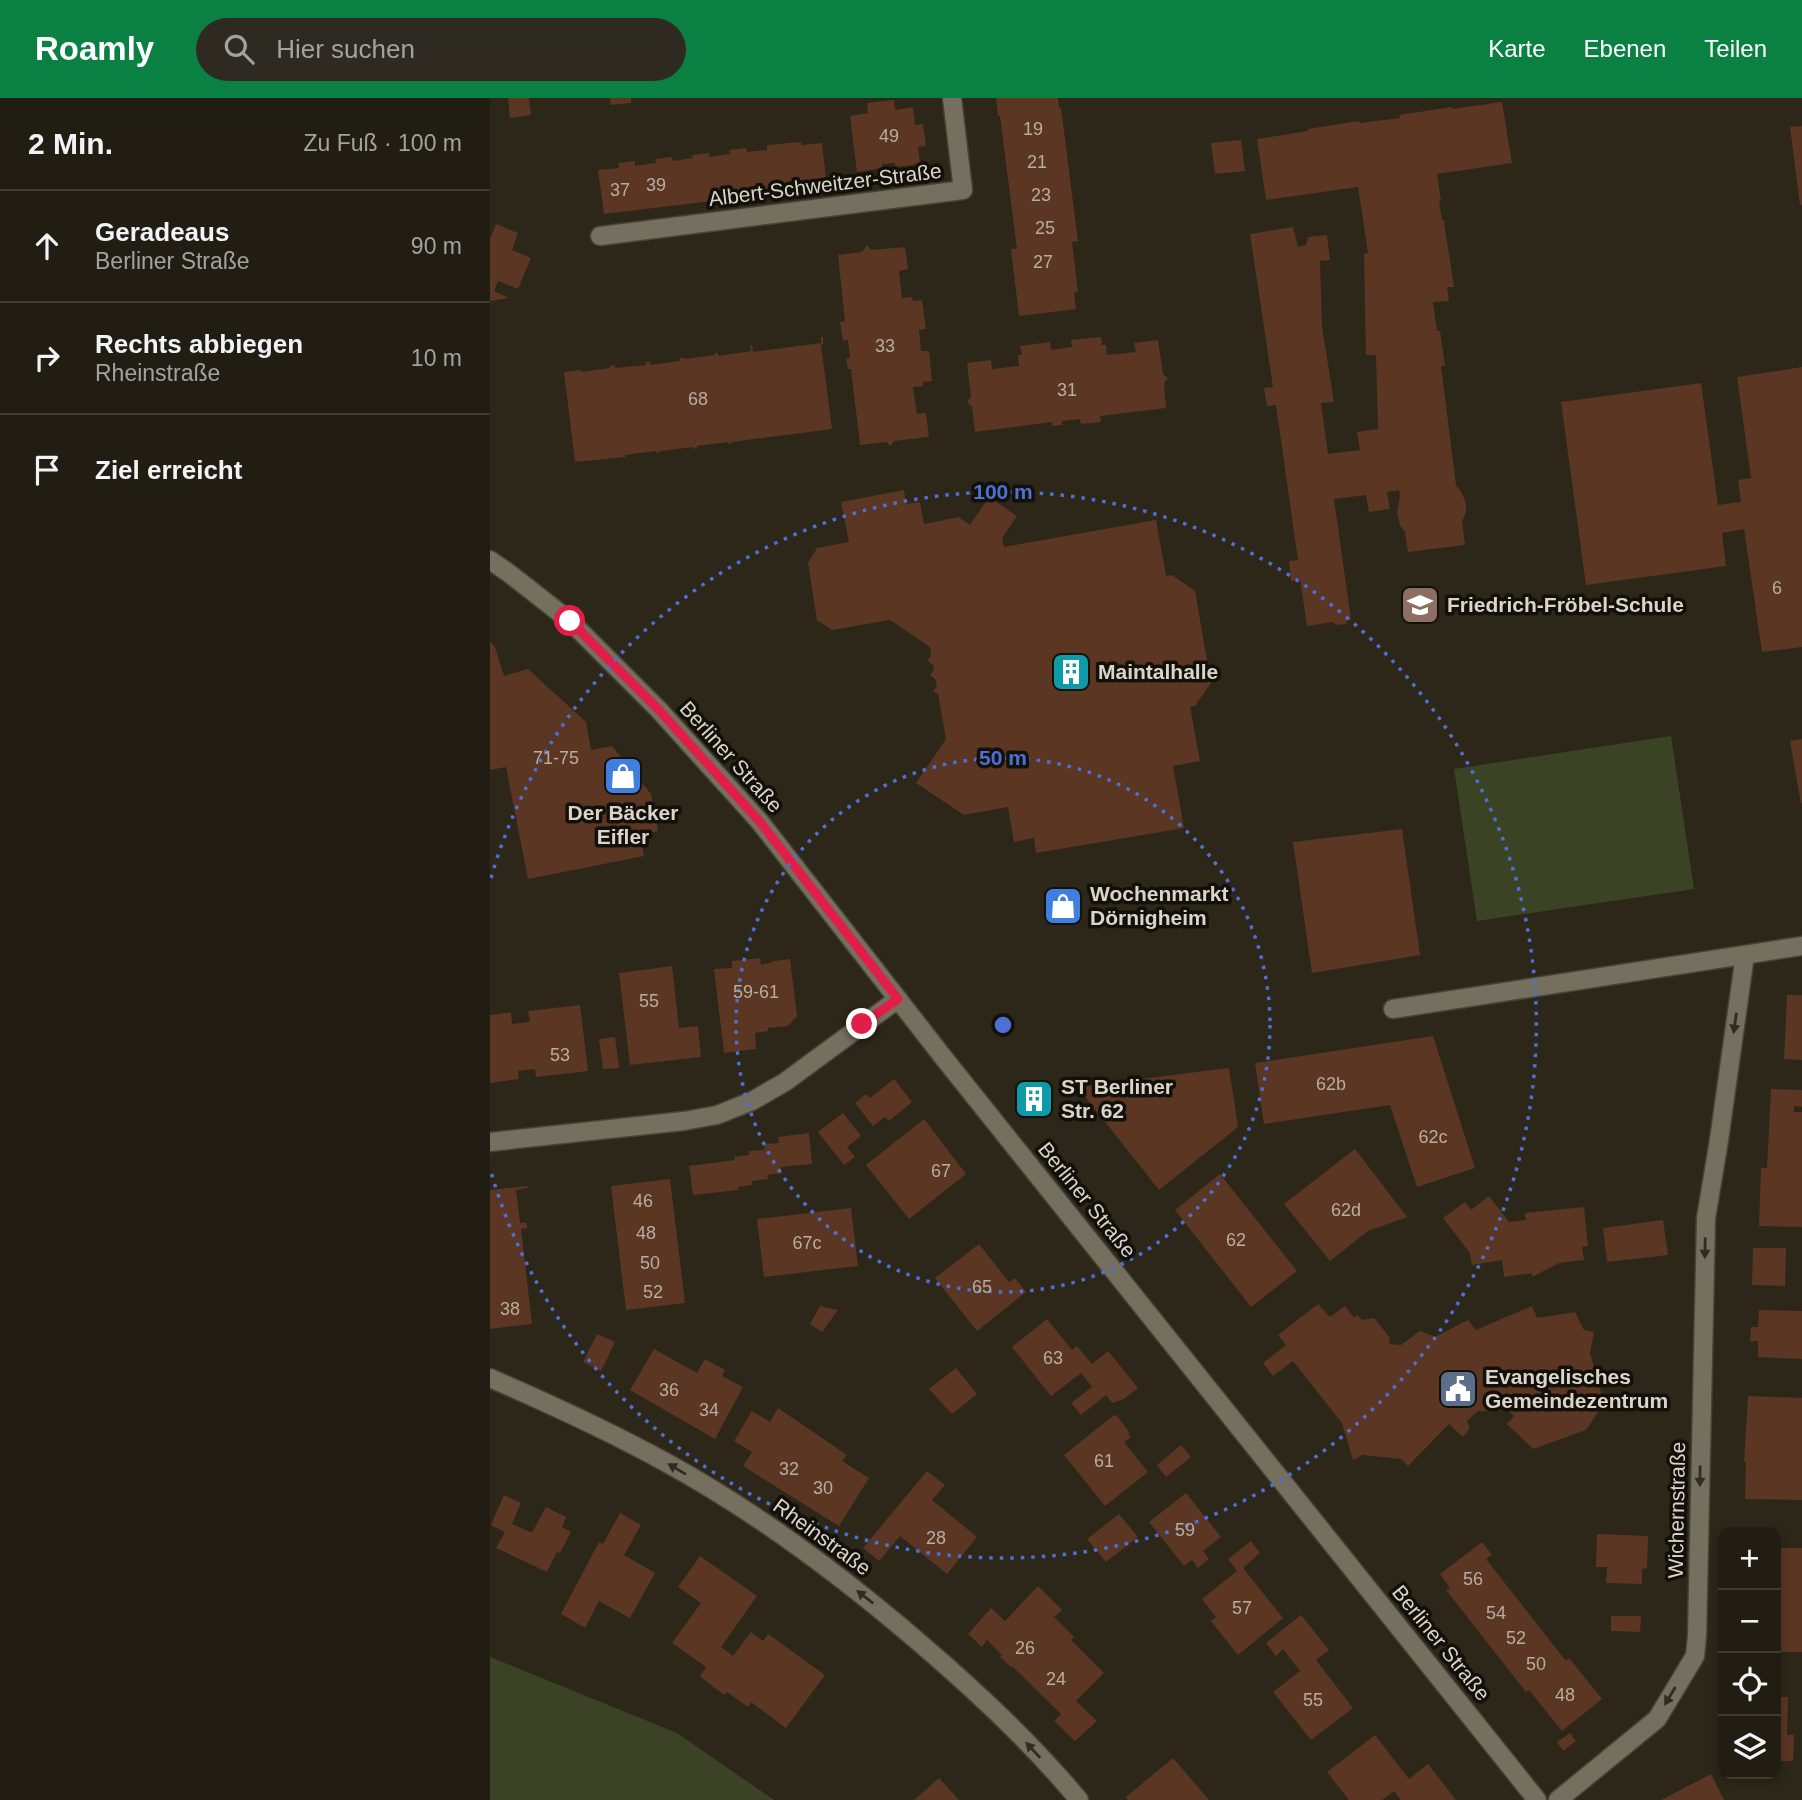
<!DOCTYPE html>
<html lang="de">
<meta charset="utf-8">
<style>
:root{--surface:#221d13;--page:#2e2a21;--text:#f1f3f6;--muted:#a2a2a0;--line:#3f3b33;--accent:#0b8043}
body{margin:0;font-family:Arial,sans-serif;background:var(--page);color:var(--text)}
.controls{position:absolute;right:21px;bottom:21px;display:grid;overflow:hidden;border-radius:14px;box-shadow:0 4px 10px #0003}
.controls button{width:63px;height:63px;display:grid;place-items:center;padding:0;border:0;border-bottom:2px solid var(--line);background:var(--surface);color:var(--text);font:35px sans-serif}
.stop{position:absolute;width:21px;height:21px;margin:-16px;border:5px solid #e11d48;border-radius:50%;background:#fff}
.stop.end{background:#e11d48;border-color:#fff;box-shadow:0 2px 7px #0008}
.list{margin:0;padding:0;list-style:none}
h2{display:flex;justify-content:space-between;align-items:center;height:91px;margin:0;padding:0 28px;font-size:30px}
h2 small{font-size:23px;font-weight:400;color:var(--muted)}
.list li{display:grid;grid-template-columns:46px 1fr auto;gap:21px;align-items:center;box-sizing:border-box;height:112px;padding:0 28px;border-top:2px solid var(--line)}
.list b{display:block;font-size:26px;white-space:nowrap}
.list p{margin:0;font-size:23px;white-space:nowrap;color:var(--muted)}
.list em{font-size:23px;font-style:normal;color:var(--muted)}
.icon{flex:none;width:38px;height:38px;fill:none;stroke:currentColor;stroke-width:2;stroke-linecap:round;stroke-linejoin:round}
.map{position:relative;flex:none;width:1312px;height:1702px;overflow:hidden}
header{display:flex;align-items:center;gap:42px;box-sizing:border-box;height:98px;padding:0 35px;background:var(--accent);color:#fff}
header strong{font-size:33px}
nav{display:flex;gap:38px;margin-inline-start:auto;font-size:24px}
.search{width:490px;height:63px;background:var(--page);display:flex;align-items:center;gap:18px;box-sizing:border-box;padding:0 24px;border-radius:38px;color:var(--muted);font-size:26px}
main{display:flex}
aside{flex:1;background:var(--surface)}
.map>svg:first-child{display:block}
.green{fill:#3a4424}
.building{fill:#5a3623}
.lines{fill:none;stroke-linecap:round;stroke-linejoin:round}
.minor-casing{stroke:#484338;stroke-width:21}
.tertiary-casing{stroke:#484338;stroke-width:21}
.minor{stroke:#756f5f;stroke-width:18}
.tertiary{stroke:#756f5f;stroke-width:18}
.oneway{fill:#302c24}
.route{stroke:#e11d48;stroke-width:9}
.ring{fill:none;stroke:#4c70d5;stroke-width:3.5;stroke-dasharray:3.5 7}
.labels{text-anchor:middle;stroke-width:7;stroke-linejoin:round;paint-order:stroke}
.number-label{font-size:18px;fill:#b9ada2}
.street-label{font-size:21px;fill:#d9d5cc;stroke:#13100a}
.poi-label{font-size:21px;font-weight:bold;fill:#d9d5cc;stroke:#13100a;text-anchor:start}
.centre{fill:#4c70d5;stroke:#13100a;stroke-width:3.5}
.ring-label{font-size:21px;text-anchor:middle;font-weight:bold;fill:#4c70d5;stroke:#13100a;stroke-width:7;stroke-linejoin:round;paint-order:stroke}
</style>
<header>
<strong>Roamly</strong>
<div class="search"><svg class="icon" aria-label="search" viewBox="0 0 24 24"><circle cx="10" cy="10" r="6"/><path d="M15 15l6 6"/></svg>Hier suchen</div>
<nav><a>Karte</a><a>Ebenen</a><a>Teilen</a></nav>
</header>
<main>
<aside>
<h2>2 Min.<small>Zu Fuß · 100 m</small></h2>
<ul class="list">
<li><svg class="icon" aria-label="ahead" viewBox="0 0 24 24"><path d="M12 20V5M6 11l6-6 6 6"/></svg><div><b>Geradeaus</b><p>Berliner Straße</p></div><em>90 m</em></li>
<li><svg class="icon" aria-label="right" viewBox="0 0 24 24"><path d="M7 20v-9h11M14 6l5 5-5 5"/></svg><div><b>Rechts abbiegen</b><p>Rheinstraße</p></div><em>10 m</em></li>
<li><svg class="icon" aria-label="arrive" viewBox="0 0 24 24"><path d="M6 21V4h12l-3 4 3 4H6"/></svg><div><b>Ziel erreicht</b></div></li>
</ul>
</aside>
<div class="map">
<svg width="1312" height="1702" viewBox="0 0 1312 1702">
<rect width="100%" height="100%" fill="#2d2719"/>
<!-- green -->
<g class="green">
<polygon points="1181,638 1204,791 987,823 964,671"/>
<polygon points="0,1559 187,1635 284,1702 0,1702"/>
</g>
<!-- building -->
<g class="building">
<polygon points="18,0 39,0 41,17 20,20"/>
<polygon points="120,0 141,0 141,5 121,7"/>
<polygon points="506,0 568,0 569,10 571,10 588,143 582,144 588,194 584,195 586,211 529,218 521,151 527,151 510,18 508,18"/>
<polygon points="404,2 405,12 423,9 425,27 433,26 436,48 428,49 430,66 405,69 405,65 392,66 392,70 367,74 360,18 378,15 377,5"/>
<polygon points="1012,4 1022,65 947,76 951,103 949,103 952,122 955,122 954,124 964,189 957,189 959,203 943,204 947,233 950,233 955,268 951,268 966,387 972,395 976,406 976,414 972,423 975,447 918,454 915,434 910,427 907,415 910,398 909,392 897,394 900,411 879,414 876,397 844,401 861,522 856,523 857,526 845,527 844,524 817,528 810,481 801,483 799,463 808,462 786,307 777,308 774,290 783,289 760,136 803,129 808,149 816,147 818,139 837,137 840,162 830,163 832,228 844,304 831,305 838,356 870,352 867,334 888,331 886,257 876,257 874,156 878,155 868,89 776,102 767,41 818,33 818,31 869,23 870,25 910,20 909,17 962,9 962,11"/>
<polygon points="1312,28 1312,107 1310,107 1300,29"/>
<polygon points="751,42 755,73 725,76 721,45"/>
<polygon points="311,44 312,47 332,45 337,89 114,116 108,72 129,70 128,65 145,63 145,68 166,65 165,61 182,59 183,63 203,60 202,57 219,55 219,59 240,56 239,52 256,50 257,54 277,52 277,47"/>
<polygon points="6,126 28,135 22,152 41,160 28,191 8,183 4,193 19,200 0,203 0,141"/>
<polygon points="377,147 381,152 415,149 418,171 409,173 412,200 422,199 423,203 432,202 436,231 429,232 431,253 439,253 442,283 433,284 433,288 423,289 427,316 436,315 439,339 404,343 400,348 397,344 370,347 361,271 358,271 356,261 360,260 358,242 353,243 350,224 355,223 348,157 372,154"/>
<polygon points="331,239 333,239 333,246 331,247 342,331 241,344 241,346 239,346 238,344 207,348 207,350 203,351 203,349 171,353 167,355 166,353 135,357 136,359 85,364 74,274 91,272 91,274 120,270 120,268 125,267 125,270 156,267 155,264 160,264 160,267 190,263 190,260 195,260 195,261 225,257 225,255 228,255 228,258 261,253 260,247 262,247 263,254 331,245"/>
<polygon points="611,239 612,247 616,247 617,257 646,254 644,245 668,242 673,276 678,280 674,285 676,310 610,318 611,324 591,326 590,321 572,323 572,327 562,328 562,324 485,334 482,309 477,304 481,299 477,265 501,262 502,271 529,268 528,257 532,257 530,248 560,244 561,252 582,249 581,242"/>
<polygon points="1312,269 1312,549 1272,554 1254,431 1232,435 1236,468 1096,487 1071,304 1211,285 1228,407 1251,404 1248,382 1261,380 1247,279"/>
<polygon points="414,392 416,406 430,404 434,426 469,419 480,427 499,399 527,418 512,440 514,449 666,422 676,478 682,477 705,493 721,585 705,608 700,609 710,663 683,668 694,730 546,755 544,740 524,744 518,709 474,717 426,685 456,641 448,596 443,593 447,588 445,581 440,577 444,572 443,567 437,563 441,558 440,549 400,522 342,532 327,522 318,465 327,450 359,444 351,404"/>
<polygon points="0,544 5,549 14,578 38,571 96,624 101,652 122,648 161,696 168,733 150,737 154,758 38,781 16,669 0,672"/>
<polygon points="1312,641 1312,705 1311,706 1300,643"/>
<polygon points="912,731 930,857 822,875 803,744"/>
<polygon points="270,860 271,867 280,865 284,863 300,861 307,918 298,928 278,930 278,933 265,935 266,951 234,955 224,871 242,870 242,863"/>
<polygon points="182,868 189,930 208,928 211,959 140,967 129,875"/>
<polygon points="1297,897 1312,897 1312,962 1294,961"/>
<polygon points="90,907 98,973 46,979 45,971 28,973 29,981 0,985 0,917 21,914 22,926 40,924 38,913"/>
<polygon points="943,938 985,1070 927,1089 900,1007 774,1026 765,965"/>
<polygon points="125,939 129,970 113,971 109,941"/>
<polygon points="739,970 748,1029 669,1092 593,996 595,988"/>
<polygon points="404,981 422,1004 399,1023 395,1019 383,1028 365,1005 376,996 380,1000"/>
<polygon points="1281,991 1312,992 1312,1009 1304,1008 1304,1014 1312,1014 1312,1129 1269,1128 1271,1070 1277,1070"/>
<polygon points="547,993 553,1003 541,1010 535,1000"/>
<polygon points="353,1015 371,1038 357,1049 365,1059 354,1067 328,1034"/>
<polygon points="434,1021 476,1076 419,1121 376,1067"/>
<polygon points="319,1035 322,1066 291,1069 292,1075 277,1077 278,1081 262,1083 262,1087 248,1089 248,1092 203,1097 199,1068 245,1062 244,1059 259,1057 259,1053 275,1052 274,1046 289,1045 288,1039"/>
<polygon points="865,1051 917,1119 878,1133 840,1163 794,1106"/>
<polygon points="730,1076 807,1173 761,1209 685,1112"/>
<polygon points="180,1081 195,1205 136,1212 121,1088"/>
<polygon points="37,1088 38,1090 26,1092 30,1125 36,1124 37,1127 37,1130 31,1131 42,1226 0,1231 0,1092"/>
<polygon points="999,1098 1019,1124 1036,1122 1035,1115 1094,1109 1098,1148 1092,1149 1094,1162 1069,1165 1042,1179 1042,1175 1014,1179 1012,1162 982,1167 980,1155 953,1120 975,1104 981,1112"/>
<polygon points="361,1110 368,1168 274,1179 267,1121"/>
<polygon points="1173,1122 1178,1157 1117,1164 1113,1130"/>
<polygon points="489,1146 519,1184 525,1180 536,1194 487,1233 445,1180"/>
<polygon points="1263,1150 1296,1150 1295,1188 1262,1187"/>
<polygon points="828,1206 840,1219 855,1208 864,1220 867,1217 872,1222 884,1220 900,1240 899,1246 911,1247 930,1233 945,1239 978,1222 986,1232 1042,1208 1047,1220 1085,1214 1094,1232 1104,1234 1100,1255 1114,1305 1096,1332 1043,1351 1017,1326 1024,1318 1018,1312 988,1313 977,1323 980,1330 973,1339 959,1326 918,1368 911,1361 873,1357 863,1362 852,1325 803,1263 783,1278 773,1265 796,1247 788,1237"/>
<polygon points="330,1208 348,1212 332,1234 320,1226"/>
<polygon points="1269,1212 1312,1213 1312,1261 1268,1259 1268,1243 1260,1243 1261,1229 1268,1229"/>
<polygon points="557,1221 582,1252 587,1248 602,1266 618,1253 648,1290 634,1301 622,1305 616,1297 591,1317 581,1305 602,1289 591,1275 561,1298 522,1249"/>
<polygon points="107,1236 125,1244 111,1273 93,1264"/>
<polygon points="164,1251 207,1275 215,1261 235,1272 232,1278 253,1289 225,1341 140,1292"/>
<polygon points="466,1270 487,1296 462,1316 439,1291"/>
<polygon points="1258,1298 1312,1300 1312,1402 1255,1401 1256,1364 1254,1364"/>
<polygon points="288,1310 357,1357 352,1363 379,1380 349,1428 253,1368 262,1354 244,1343 262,1313 280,1324"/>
<polygon points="624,1317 627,1318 640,1335 638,1336 641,1339 634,1344 658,1374 615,1408 574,1357"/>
<polygon points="691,1347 701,1359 676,1379 667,1367"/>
<polygon points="437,1373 455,1387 442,1402 487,1439 457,1476 410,1438 389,1463 373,1450"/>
<polygon points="696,1395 731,1439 713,1453 719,1461 708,1470 702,1462 694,1468 659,1424"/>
<polygon points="14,1397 31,1405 22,1426 40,1434 43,1433 56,1409 76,1419 72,1429 81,1434 70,1455 67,1454 57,1474 6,1450 15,1434 1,1427"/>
<polygon points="130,1415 151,1427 134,1457 165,1475 140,1520 109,1503 95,1530 71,1516 109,1444 113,1446"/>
<polygon points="629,1416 648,1439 616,1464 597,1441"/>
<polygon points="1107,1436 1158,1438 1157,1470 1152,1471 1152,1486 1116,1485 1117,1469 1106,1469"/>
<polygon points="761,1443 770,1455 754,1469 754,1471 793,1520 748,1557 721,1523 726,1519 712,1501 747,1473 738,1461"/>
<polygon points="992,1444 1002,1457 996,1461 1076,1563 1079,1560 1112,1601 1072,1633 1039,1592 1036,1594 956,1492 960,1490 950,1476"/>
<rect x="1286" y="1450" width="26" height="104"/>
<polygon points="210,1458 267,1498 231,1549 243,1558 261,1534 273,1543 278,1536 335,1577 296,1630 261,1604 258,1609 237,1594 235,1597 222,1588 210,1578 216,1569 182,1545 211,1505 188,1489"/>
<polygon points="548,1488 572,1512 564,1519 584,1539 581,1542 614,1575 586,1603 607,1623 585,1643 564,1623 571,1616 522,1568 521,1569 510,1559 512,1557 497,1542 492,1549 478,1536 501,1510 515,1523"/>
<polygon points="811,1517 839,1552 826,1562 863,1610 821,1642 783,1594 810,1573 793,1551 786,1558 776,1545"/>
<polygon points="1121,1518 1151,1518 1150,1534 1121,1533"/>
<polygon points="1286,1599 1298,1599 1297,1637 1304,1637 1303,1663 1286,1663"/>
<polygon points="1080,1635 1086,1643 1073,1653 1067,1644"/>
<polygon points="885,1637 919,1681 938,1666 966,1702 911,1702 904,1693 892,1702 859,1702 837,1674"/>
<polygon points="683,1660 719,1702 638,1702 636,1699"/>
<polygon points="1221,1676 1234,1702 1171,1702"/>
<polygon points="449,1680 469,1702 424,1702"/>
</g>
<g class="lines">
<defs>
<g id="minor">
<polyline points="110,138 473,92 462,0"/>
<polyline points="903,911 1312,848"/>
<polyline points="0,1044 194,1023 227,1017 262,1003 295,984 408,901"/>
<path d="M0,1280C60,1306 119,1333 177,1365C268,1415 352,1478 431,1546C487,1594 542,1645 589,1702"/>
<polyline points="1068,1702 1167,1621 1205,1558 1207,1538 1216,1120 1229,1042 1255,857"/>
</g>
<polyline id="tertiary" points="0,462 20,476 80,523 169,612 270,724 453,959 1047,1702"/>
</defs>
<!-- minor casing -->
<use href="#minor" class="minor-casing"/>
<!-- tertiary casing -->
<use href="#tertiary" class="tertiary-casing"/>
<!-- minor -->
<use href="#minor" class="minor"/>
<!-- tertiary -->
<use href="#tertiary" class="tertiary"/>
</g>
<!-- one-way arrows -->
<defs><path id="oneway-solid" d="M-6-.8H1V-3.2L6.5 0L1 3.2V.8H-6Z" transform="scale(1.75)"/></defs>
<g class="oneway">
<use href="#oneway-solid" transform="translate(1245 925) rotate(98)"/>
<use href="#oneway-solid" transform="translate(1215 1150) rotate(91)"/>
<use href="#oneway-solid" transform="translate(187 1371) rotate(-149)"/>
<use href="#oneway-solid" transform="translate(1210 1378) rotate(91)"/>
<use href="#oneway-solid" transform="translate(375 1499) rotate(-142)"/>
<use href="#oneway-solid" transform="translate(1180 1598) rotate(121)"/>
<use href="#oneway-solid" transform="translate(543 1652) rotate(-133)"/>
</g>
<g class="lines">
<!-- route -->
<polyline class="route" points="80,523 169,612 270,724 408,901 372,926"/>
</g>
<!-- distance rings -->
<g class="ring">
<circle cx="513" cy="927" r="267"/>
<path d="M1 780A533 533 0 1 1 1 1074"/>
</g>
<!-- icons -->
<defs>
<symbol id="school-square" viewBox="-11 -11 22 22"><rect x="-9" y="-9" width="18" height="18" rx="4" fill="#8d6e63" stroke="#13100a"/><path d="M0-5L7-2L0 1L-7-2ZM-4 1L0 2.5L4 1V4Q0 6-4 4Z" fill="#fff"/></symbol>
<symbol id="building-square" viewBox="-11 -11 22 22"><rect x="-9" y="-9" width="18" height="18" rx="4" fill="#0f9aa8" stroke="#13100a"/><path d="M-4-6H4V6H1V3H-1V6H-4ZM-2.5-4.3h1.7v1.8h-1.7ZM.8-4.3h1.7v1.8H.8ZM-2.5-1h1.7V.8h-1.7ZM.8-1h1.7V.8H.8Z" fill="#fff"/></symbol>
<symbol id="shop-square" viewBox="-11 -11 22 22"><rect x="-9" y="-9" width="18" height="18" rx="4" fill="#3f7fe0" stroke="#13100a"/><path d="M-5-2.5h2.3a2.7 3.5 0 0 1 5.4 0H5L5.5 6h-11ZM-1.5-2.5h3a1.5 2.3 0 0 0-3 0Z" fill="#fff"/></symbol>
<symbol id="civic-square" viewBox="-11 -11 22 22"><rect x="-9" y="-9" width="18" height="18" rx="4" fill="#5c6f8a" stroke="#13100a"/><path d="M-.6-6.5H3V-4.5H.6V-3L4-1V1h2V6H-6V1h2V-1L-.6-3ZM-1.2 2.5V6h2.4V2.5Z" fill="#fff"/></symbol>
</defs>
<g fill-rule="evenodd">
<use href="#school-square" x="908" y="485" width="44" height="44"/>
<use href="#building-square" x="559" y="552" width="44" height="44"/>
<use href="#shop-square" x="111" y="656" width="44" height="44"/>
<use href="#shop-square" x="551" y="786" width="44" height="44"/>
<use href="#building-square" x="522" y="979" width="44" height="44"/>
<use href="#civic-square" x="946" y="1269" width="44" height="44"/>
</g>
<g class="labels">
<!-- number labels -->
<g class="number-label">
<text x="543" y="37">19</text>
<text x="399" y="44">49</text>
<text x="547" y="70">21</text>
<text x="166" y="93">39</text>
<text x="130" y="98">37</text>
<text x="551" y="103">23</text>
<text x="555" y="136">25</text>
<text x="553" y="170">27</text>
<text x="395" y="254">33</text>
<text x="577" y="298">31</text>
<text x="208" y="307">68</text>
<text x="1287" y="496">6</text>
<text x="66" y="666">71-75</text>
<text x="266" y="900">59-61</text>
<text x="159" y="909">55</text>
<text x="70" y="963">53</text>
<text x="841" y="992">62b</text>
<text x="943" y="1045">62c</text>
<text x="451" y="1079">67</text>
<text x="153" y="1109">46</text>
<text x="856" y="1118">62d</text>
<text x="156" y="1141">48</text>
<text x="746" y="1148">62</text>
<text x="317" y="1151">67c</text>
<text x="160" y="1171">50</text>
<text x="492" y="1195">65</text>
<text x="163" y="1200">52</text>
<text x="20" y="1217">38</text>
<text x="563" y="1266">63</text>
<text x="179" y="1298">36</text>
<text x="219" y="1318">34</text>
<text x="614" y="1369">61</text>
<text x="299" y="1377">32</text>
<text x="333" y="1396">30</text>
<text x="695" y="1438">59</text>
<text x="446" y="1446">28</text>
<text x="983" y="1487">56</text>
<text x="752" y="1516">57</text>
<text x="1006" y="1521">54</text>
<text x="1026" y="1546">52</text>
<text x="535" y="1556">26</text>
<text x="1046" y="1572">50</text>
<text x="566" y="1587">24</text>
<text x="1075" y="1603">48</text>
<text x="823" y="1608">55</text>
</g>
<!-- street labels -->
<g class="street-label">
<text transform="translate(335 87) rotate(-7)" y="7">Albert-Schweitzer-Straße</text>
<text transform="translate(241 659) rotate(48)" y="7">Berliner Straße</text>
<text transform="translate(597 1102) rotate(51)" y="7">Berliner Straße</text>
<text transform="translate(1187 1412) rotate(-89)" y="7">Wichernstraße</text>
<text transform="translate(332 1439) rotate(36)" y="7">Rheinstraße</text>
<text transform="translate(951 1545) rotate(51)" y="7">Berliner Straße</text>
</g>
<!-- poi labels -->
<g class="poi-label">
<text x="957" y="514">Friedrich-Fröbel-Schule</text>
<text x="608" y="581">Maintalhalle</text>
<text x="133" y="722" text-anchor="middle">Der Bäcker<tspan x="133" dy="24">Eifler</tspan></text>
<text x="600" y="803">Wochenmarkt<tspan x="600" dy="24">Dörnigheim</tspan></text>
<text x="571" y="996">ST Berliner<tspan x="571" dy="24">Str. 62</tspan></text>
<text x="995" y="1286">Evangelisches<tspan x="995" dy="24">Gemeindezentrum</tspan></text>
</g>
</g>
<circle cx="513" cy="927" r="10" class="centre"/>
<g class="ring-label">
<text x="513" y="401">100 m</text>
<text x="513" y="667">50 m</text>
</g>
</svg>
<div class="controls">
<button>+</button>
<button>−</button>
<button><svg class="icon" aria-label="locate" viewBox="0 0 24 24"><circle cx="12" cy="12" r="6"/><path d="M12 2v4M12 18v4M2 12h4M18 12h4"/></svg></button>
<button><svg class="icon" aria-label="layers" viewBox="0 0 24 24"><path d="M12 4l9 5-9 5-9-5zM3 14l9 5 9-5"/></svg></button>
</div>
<div class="stop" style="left:80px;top:523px"></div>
<div class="stop end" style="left:372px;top:926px"></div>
</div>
</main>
